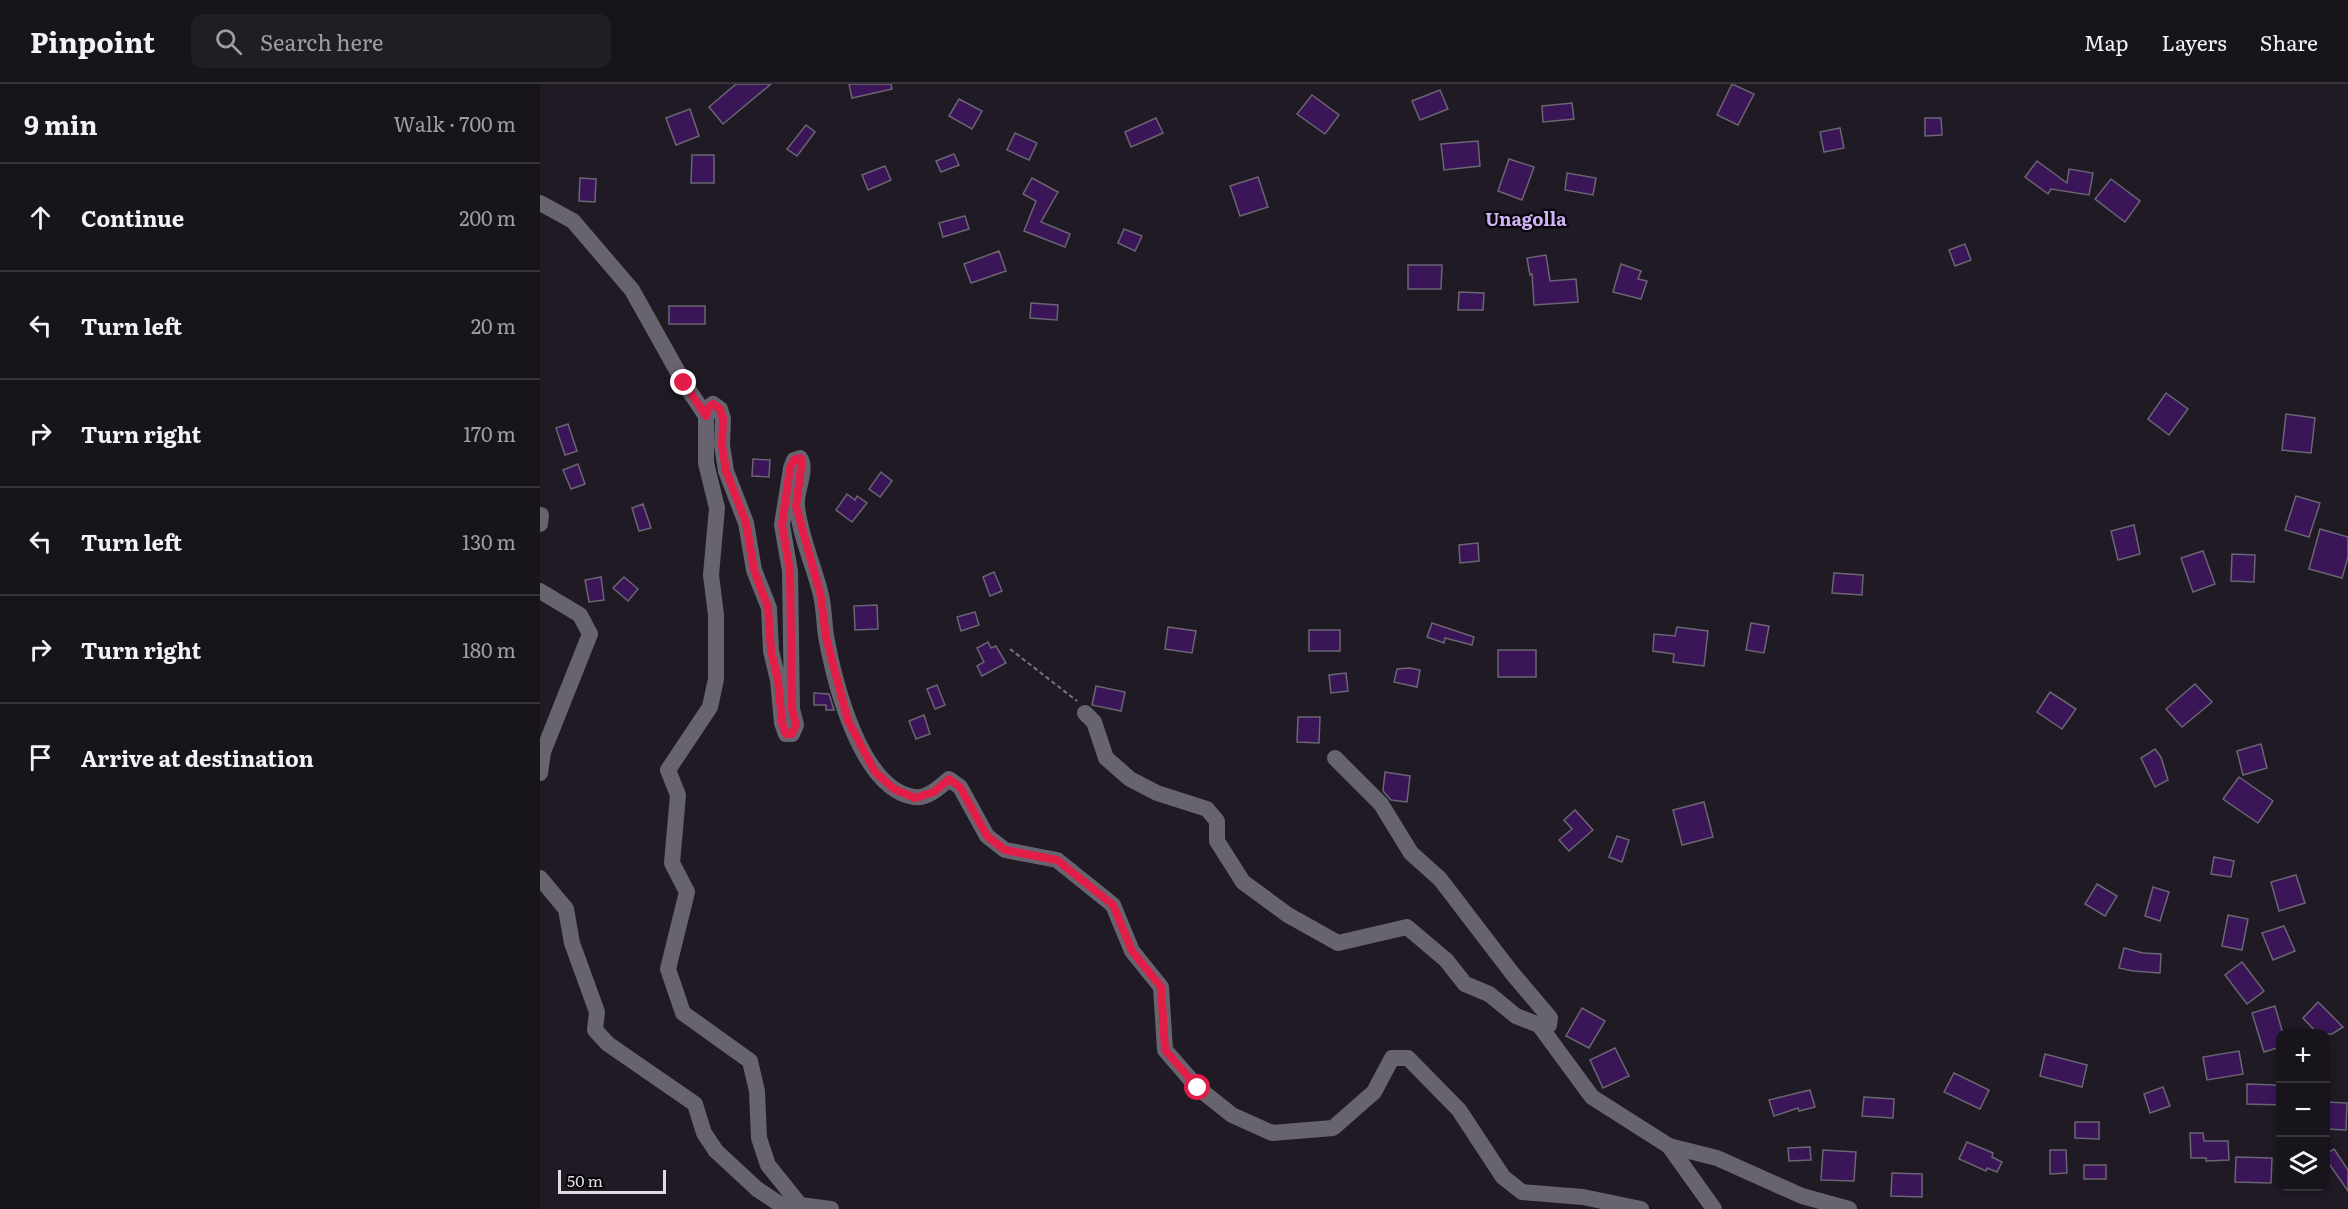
<!DOCTYPE html>
<meta charset="utf-8">
<style>
:root{--surface:#17141b;--page:#201d24;--text:#f1f3f6;--muted:#9e9ea3;--line:#36333a}
body{margin:0;font-family:Literata,serif;background:var(--page);color:var(--text)}
.controls{position:absolute;right:18px;bottom:18px;display:grid;overflow:hidden;border-radius:12px;box-shadow:0 3px 9px #0003}
.controls button{width:54px;height:54px;display:grid;place-items:center;padding:0;border:0;border-bottom:2px solid var(--line);background:var(--surface);color:var(--text);font:30px sans-serif}
.scale{position:absolute;left:18px;bottom:15px;width:108px;box-sizing:border-box;padding-left:6px;border:3px solid #dfdce3;border-top:0;font-size:16px;line-height:21px;white-space:nowrap;color:#dfdce3;-webkit-text-stroke:4px #08060a;paint-order:stroke}
.stop{position:absolute;width:18px;height:18px;margin:-14px;border:4px solid #e11d48;border-radius:50%;background:#fff}
.stop.end{background:#e11d48;border-color:#fff;box-shadow:0 2px 6px #0008}
.list{margin:0;padding:0;list-style:none}
h2{display:flex;justify-content:space-between;align-items:center;height:78px;margin:0;padding:0 24px;font-size:26px}
h2 small{font-size:20px;font-weight:400;color:var(--muted)}
.list li{display:grid;grid-template-columns:39px 1fr auto;gap:18px;align-items:center;box-sizing:border-box;height:108px;padding:0 24px;border-top:2px solid var(--line)}
.list b{display:block;font-size:22px;white-space:nowrap}
.list em{font-size:20px;font-style:normal;color:var(--muted)}
.icon{flex:none;width:33px;height:33px;fill:none;stroke:currentColor;stroke-width:2;stroke-linecap:round;stroke-linejoin:round}
.map{position:relative;flex:none;width:1808px;height:1125px;overflow:hidden}
header{display:flex;align-items:center;gap:36px;box-sizing:border-box;height:84px;padding:0 30px;background:var(--surface);border-bottom:2px solid var(--line)}
header strong{font-size:28px}
nav{display:flex;gap:33px;margin-inline-start:auto;font-size:21px}
.search{width:420px;height:54px;background:var(--page);display:flex;align-items:center;gap:15px;box-sizing:border-box;padding:0 21px;border-radius:12px;color:var(--muted);font-size:22px}
main{display:flex}
aside{flex:1;background:var(--surface)}
.map>svg:first-child{display:block}
.building{fill:#3a1659;stroke:#6a6571;stroke-width:1.5}
.lines{fill:none;stroke-linecap:round;stroke-linejoin:round}
.path{stroke:#78747c;stroke-width:2;stroke-dasharray:4.5 3;stroke-linecap:butt}
.street{stroke:#68646f;stroke-width:16}
.route{stroke:#e11d48;stroke-width:8}
.labels{text-anchor:middle;stroke-width:4.5;stroke-linejoin:round;paint-order:stroke}
.quarter-label{font-size:18px;font-weight:bold;fill:#d0b2f6;stroke:#08060a}
</style>
<header>
<strong>Pinpoint</strong>
<div class="search"><svg class="icon" aria-label="search" viewBox="0 0 24 24"><circle cx="10" cy="10" r="6"/><path d="M15 15l6 6"/></svg>Search here</div>
<nav><a>Map</a><a>Layers</a><a>Share</a></nav>
</header>
<main>
<aside>
<h2>9 min<small>Walk · 700 m</small></h2>
<ul class="list">
<li><svg class="icon" aria-label="ahead" viewBox="0 0 24 24"><path d="M12 20V5M6 11l6-6 6 6"/></svg><div><b>Continue</b></div><em>200 m</em></li>
<li><svg class="icon" aria-label="left" viewBox="0 0 24 24"><path d="M17 20v-9H6M10 6l-5 5 5 5"/></svg><div><b>Turn left</b></div><em>20 m</em></li>
<li><svg class="icon" aria-label="right" viewBox="0 0 24 24"><path d="M7 20v-9h11M14 6l5 5-5 5"/></svg><div><b>Turn right</b></div><em>170 m</em></li>
<li><svg class="icon" aria-label="left" viewBox="0 0 24 24"><path d="M17 20v-9H6M10 6l-5 5 5 5"/></svg><div><b>Turn left</b></div><em>130 m</em></li>
<li><svg class="icon" aria-label="right" viewBox="0 0 24 24"><path d="M7 20v-9h11M14 6l5 5-5 5"/></svg><div><b>Turn right</b></div><em>180 m</em></li>
<li><svg class="icon" aria-label="arrive" viewBox="0 0 24 24"><path d="M6 21V4h12l-3 4 3 4H6"/></svg><div><b>Arrive at destination</b></div></li>
</ul>
</aside>
<div class="map">
<svg width="1808" height="1125" viewBox="0 0 1808 1125">
<rect width="100%" height="100%" fill="#1f1a24"/>
<!-- building -->
<g class="building">
<polygon points="196,0 231,0 183,40 169,23"/>
<polygon points="309,0 351,0 352,5 312,14"/>
<polygon points="1192,0 1214,10 1198,41 1177,31"/>
<polygon points="900,6 908,25 880,36 872,17"/>
<polygon points="772,11 799,31 785,50 757,30"/>
<polygon points="419,15 442,27 432,45 409,32"/>
<polygon points="1032,19 1034,35 1003,38 1002,22"/>
<polygon points="150,25 159,52 136,61 126,34"/>
<polygon points="616,34 623,49 591,63 585,48"/>
<polygon points="1385,34 1401,34 1402,51 1385,52"/>
<polygon points="266,41 275,48 257,72 247,65"/>
<polygon points="1300,44 1304,64 1284,68 1280,48"/>
<polygon points="475,49 497,59 489,76 467,66"/>
<polygon points="938,57 940,82 904,86 901,60"/>
<polygon points="414,70 419,81 401,88 396,77"/>
<polygon points="152,71 174,71 174,99 151,99"/>
<polygon points="969,75 994,83 982,116 958,107"/>
<polygon points="1497,77 1527,99 1529,85 1553,89 1549,111 1511,105 1508,110 1485,93"/>
<polygon points="345,82 351,96 328,106 322,91"/>
<polygon points="1027,89 1056,94 1053,111 1025,106"/>
<polygon points="718,93 728,123 700,132 690,102"/>
<polygon points="40,94 56,95 55,118 39,117"/>
<polygon points="492,94 518,108 501,138 530,150 525,163 484,147 496,117 483,110"/>
<polygon points="1571,95 1600,117 1585,138 1555,115"/>
<polygon points="425,132 429,145 403,153 399,139"/>
<polygon points="584,145 602,152 595,167 578,159"/>
<polygon points="1425,160 1431,176 1415,182 1409,166"/>
<polygon points="459,167 466,187 431,199 424,180"/>
<polygon points="1006,171 1010,197 1036,195 1038,218 994,221 992,190 990,191 987,174"/>
<polygon points="1081,180 1101,187 1098,195 1107,197 1101,215 1073,208"/>
<polygon points="868,181 902,181 901,205 868,205"/>
<polygon points="919,208 944,209 943,226 918,226"/>
<polygon points="491,219 518,221 517,236 490,234"/>
<rect x="129" y="222" width="36" height="18"/>
<polygon points="1626,309 1648,325 1629,351 1608,335"/>
<polygon points="1746,330 1775,334 1771,369 1742,366"/>
<polygon points="28,340 37,367 25,371 16,344"/>
<polygon points="213,375 230,376 229,393 212,392"/>
<polygon points="38,380 45,400 31,405 23,386"/>
<polygon points="341,388 352,397 340,413 329,405"/>
<polygon points="307,410 315,416 317,412 327,419 312,438 296,426"/>
<polygon points="1756,412 1780,419 1769,453 1745,446"/>
<polygon points="103,420 111,444 99,447 92,424"/>
<polygon points="1594,441 1600,470 1578,476 1571,447"/>
<polygon points="1780,445 1808,453 1808,473 1802,494 1769,485"/>
<polygon points="938,459 939,477 920,479 919,461"/>
<polygon points="1663,467 1675,500 1653,508 1641,474"/>
<polygon points="1692,470 1715,471 1714,498 1691,497"/>
<polygon points="454,488 462,507 450,512 443,493"/>
<polygon points="1294,489 1323,491 1322,511 1292,509"/>
<polygon points="61,493 64,516 49,518 45,496"/>
<polygon points="84,493 98,505 88,517 73,504"/>
<polygon points="337,521 338,545 315,546 314,522"/>
<polygon points="435,528 439,541 421,547 417,533"/>
<polygon points="892,539 934,553 932,561 905,554 904,559 887,553"/>
<polygon points="1211,539 1229,542 1224,569 1206,566"/>
<polygon points="628,543 656,547 652,569 625,565"/>
<polygon points="1137,543 1168,547 1164,582 1133,578 1134,570 1113,567 1114,550 1135,552"/>
<rect x="769" y="546" width="31" height="21"/>
<polygon points="448,558 451,564 456,562 466,579 442,592 437,582 444,578 437,564"/>
<rect x="958" y="566" width="38" height="27"/>
<polygon points="870,584 880,586 877,603 854,598 857,585"/>
<polygon points="806,589 808,607 791,609 789,591"/>
<polygon points="1655,600 1672,618 1642,643 1626,625"/>
<polygon points="397,601 405,621 395,625 387,605"/>
<polygon points="556,602 585,608 581,627 552,621"/>
<polygon points="1510,608 1536,625 1522,645 1497,628"/>
<polygon points="274,609 289,610 294,626 286,626 286,621 274,621"/>
<polygon points="384,631 390,650 376,655 369,637"/>
<polygon points="758,633 780,633 779,659 757,658"/>
<polygon points="1721,660 1727,684 1703,691 1697,667"/>
<polygon points="1615,665 1621,673 1628,696 1615,703 1601,674"/>
<polygon points="845,688 870,692 867,718 851,716 843,707"/>
<polygon points="1699,693 1733,717 1718,739 1683,715"/>
<polygon points="1164,718 1173,753 1142,761 1133,726"/>
<polygon points="1035,726 1053,746 1029,767 1019,756 1032,745 1024,736"/>
<polygon points="1077,752 1089,756 1082,778 1069,773"/>
<polygon points="1674,773 1694,777 1691,793 1671,790"/>
<polygon points="1756,791 1765,819 1739,827 1731,798"/>
<polygon points="1557,800 1577,812 1565,832 1545,820"/>
<polygon points="1613,803 1629,808 1620,837 1605,832"/>
<polygon points="1688,831 1708,835 1702,866 1682,862"/>
<polygon points="1744,842 1755,867 1733,876 1722,849"/>
<polygon points="1584,864 1603,869 1621,870 1620,889 1593,887 1579,884"/>
<polygon points="1702,878 1724,907 1707,920 1685,891"/>
<polygon points="1778,918 1803,943 1792,950 1778,950 1763,934"/>
<polygon points="1735,922 1743,950 1740,950 1740,963 1724,968 1712,929"/>
<polygon points="1042,924 1065,937 1049,964 1026,952"/>
<polygon points="1075,964 1089,992 1063,1004 1050,976"/>
<polygon points="1699,967 1703,990 1667,996 1663,973"/>
<polygon points="1505,970 1547,981 1542,1003 1500,992"/>
<polygon points="1414,989 1449,1006 1440,1025 1404,1008"/>
<polygon points="1707,1000 1735,1001 1740,1005 1740,1021 1707,1020"/>
<polygon points="1623,1003 1630,1022 1610,1029 1604,1010"/>
<polygon points="1270,1006 1275,1023 1259,1027 1258,1024 1234,1032 1229,1016"/>
<polygon points="1324,1013 1354,1015 1353,1034 1322,1032"/>
<polygon points="1785,1018 1807,1019 1806,1046 1785,1045"/>
<polygon points="1535,1038 1559,1038 1559,1055 1535,1054"/>
<polygon points="1650,1049 1663,1049 1664,1057 1688,1057 1689,1076 1666,1077 1666,1074 1651,1074"/>
<polygon points="1427,1058 1453,1069 1452,1073 1462,1078 1457,1088 1447,1084 1446,1087 1419,1075"/>
<polygon points="1270,1063 1271,1076 1249,1077 1248,1064"/>
<polygon points="1794,1065 1808,1086 1808,1107 1785,1074 1785,1071"/>
<polygon points="1283,1066 1316,1068 1314,1097 1281,1096"/>
<polygon points="1510,1066 1526,1066 1527,1089 1510,1090"/>
<polygon points="1696,1073 1732,1074 1731,1099 1695,1098"/>
<rect x="1544" y="1081" width="22" height="14"/>
<polygon points="1352,1089 1382,1090 1382,1113 1351,1112"/>
</g>
<g class="lines">
<!-- path -->
<polyline class="path" points="470,565 537,617"/>
<!-- street -->
<g class="street">
<polyline points="0,119 33,137 92,206 144,299 166,332"/>
<polyline points="0,440 1,431"/>
<polyline points="0,507 40,531 50,550 3,668 0,689"/>
<polyline points="545,629 554,638 566,674 590,695 617,709 667,725 677,737 677,757 703,798 748,831 798,859 867,843 906,876 925,900 949,910 976,932 999,941 1052,1013 1129,1062 1177,1074 1262,1112 1309,1125"/>
<polyline points="795,674 841,720 871,769 900,795 972,889 1010,934 1009,941 999,941"/>
<polyline points="0,794 26,825 32,859 57,928 55,946 68,960 155,1020 164,1049 176,1067 217,1105 247,1125"/>
<polyline points="1129,1062 1174,1125"/>
<path d="M291,1125L260,1121L228,1081L219,1054L217,1007L210,977L143,929L128,885L147,808L132,779L138,711L128,686L170,623L176,595V531L171,491L177,424L166,379V332L169,323L173,320L180,325L183,335L182,361L186,387L206,439L214,486L229,524L231,567L238,596L242,639L246,650H252L256,641L252,625L250,487L242,441L251,384L254,376L260,374C268,386 255,408 257,422C260,452 274,482 281,511C284,524 284,538 286,552C294,596 320,705 374,713C387,715 400,703 409,695L420,703L447,752L465,766L517,776L573,821L592,867L621,903L625,966L658,1004L692,1031L732,1049L793,1044L834,1008L852,974H868L919,1026L963,1093L982,1108L1043,1113L1101,1125"/>
</g>
</g>
<g class="lines">
<!-- route -->
<polyline class="route" points="144,299 166,332 169,323 173,320 180,325 183,335 182,361 186,387 206,439 214,486 228,524 231,567 238,596 242,639 246,650 252,650 256,641 252,625 250,487 242,441 250,384 254,376 260,374 262,376 256,422 281,513 286,553 308,637 335,688 354,705 375,714 394,708 409,695 420,703 447,752 465,766 517,776 573,821 592,867 621,903 625,966 658,1004"/>
</g>
<g class="labels">
<!-- quarter labels -->
<g class="quarter-label">
<text x="986" y="142">Unagolla</text>
</g>
</g>
</svg>
<div class="controls">
<button>+</button>
<button>−</button>
<button><svg class="icon" aria-label="layers" viewBox="0 0 24 24"><path d="M12 4l9 5-9 5-9-5zM3 14l9 5 9-5"/></svg></button>
</div>
<div class="scale">50 m</div>
<div class="stop" style="left:658px;top:1004px"></div>
<div class="stop end" style="left:144px;top:299px"></div>
</div>
</main>
